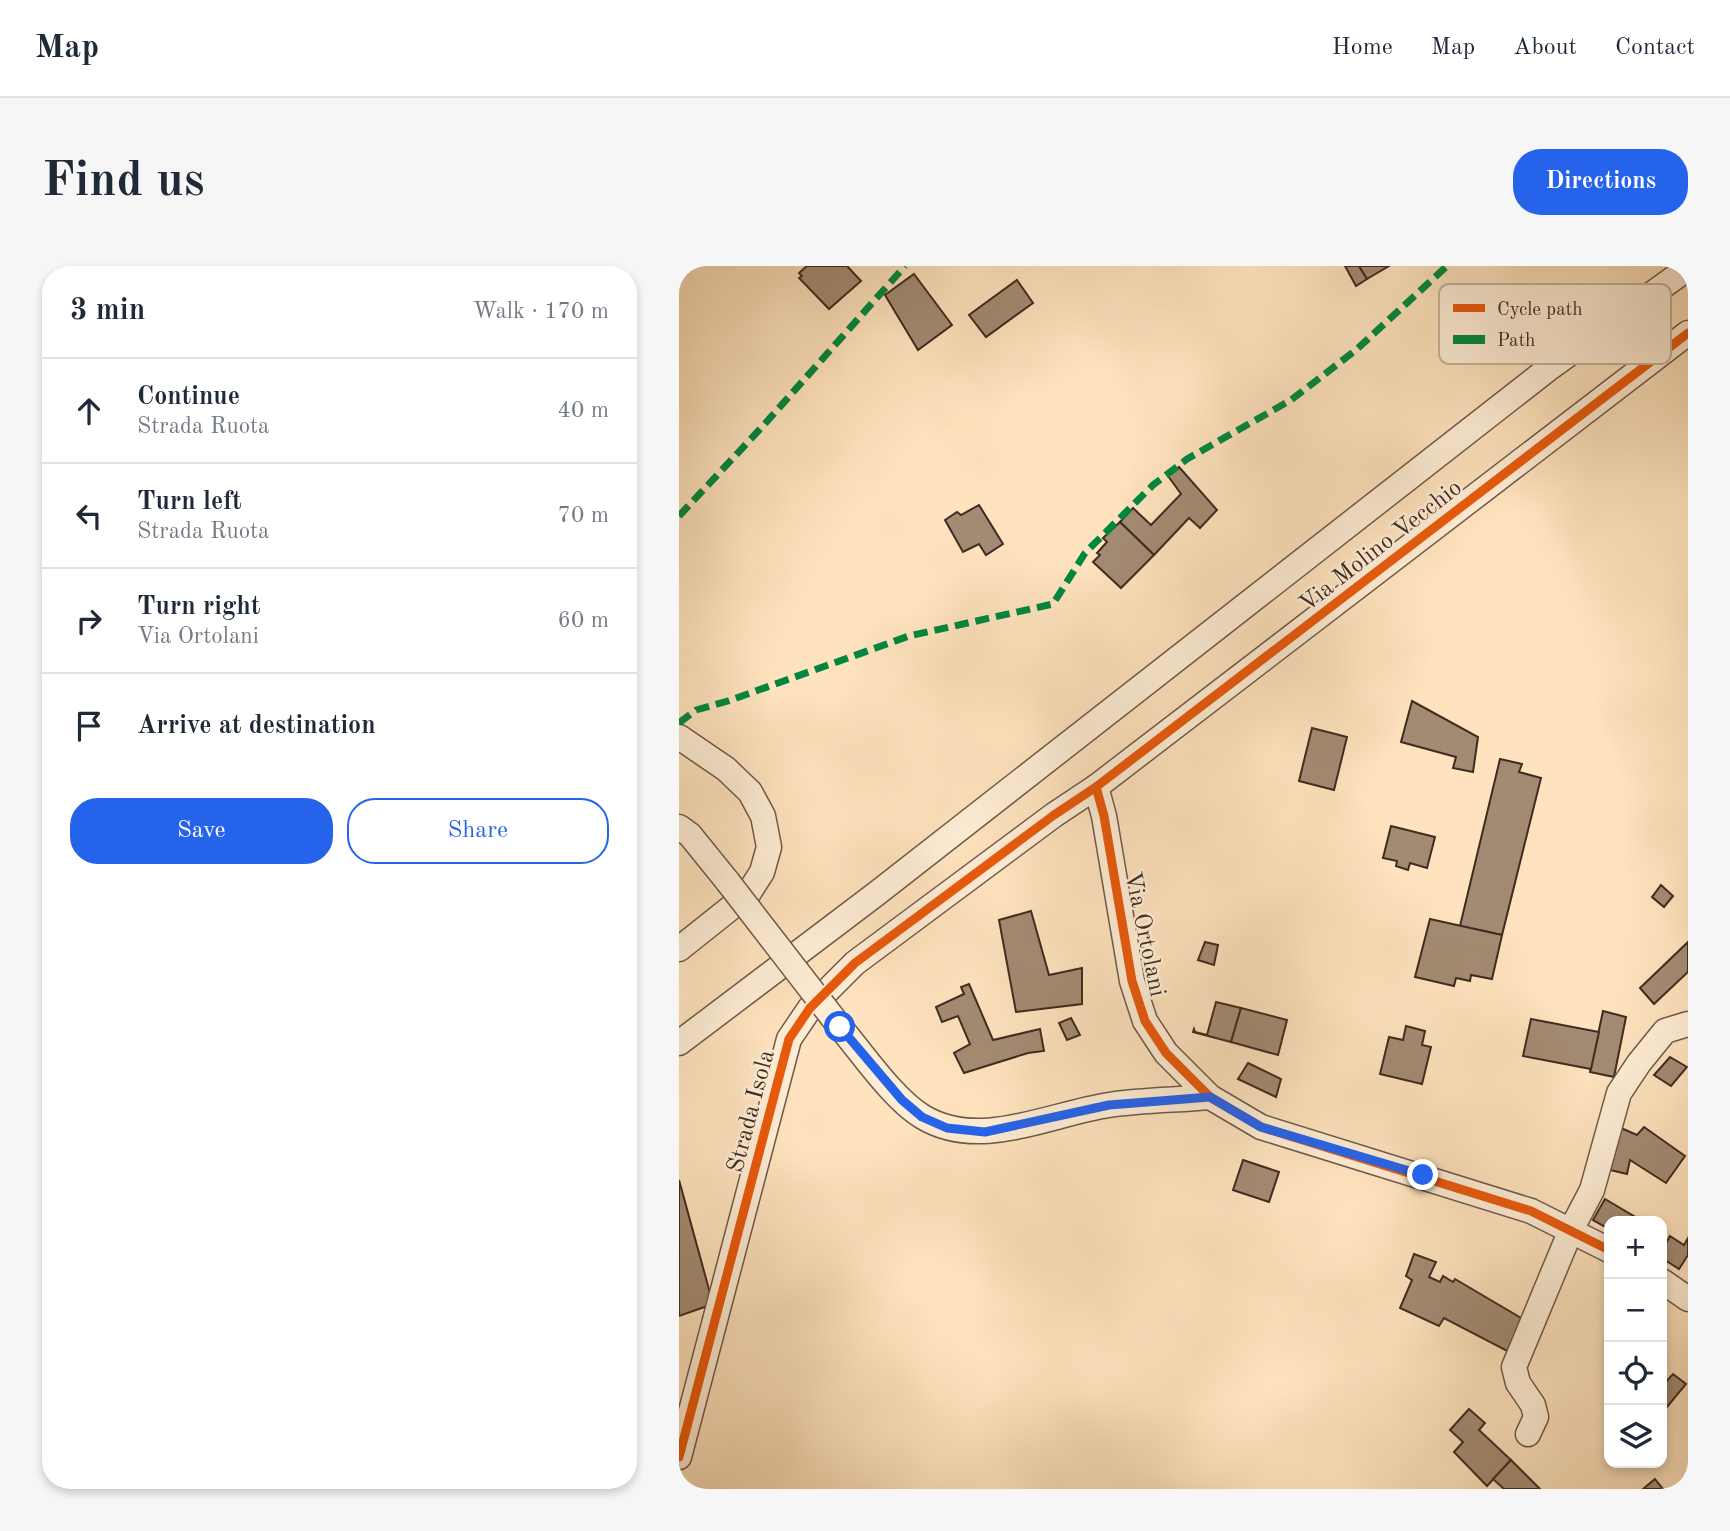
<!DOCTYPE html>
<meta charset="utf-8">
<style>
:root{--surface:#fff;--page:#f6f6f7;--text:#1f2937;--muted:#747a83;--line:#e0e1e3;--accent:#2563eb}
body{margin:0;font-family:"Old Standard TT",serif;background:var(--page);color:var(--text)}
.controls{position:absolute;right:21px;bottom:21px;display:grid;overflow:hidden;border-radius:14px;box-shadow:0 4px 10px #0003}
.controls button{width:63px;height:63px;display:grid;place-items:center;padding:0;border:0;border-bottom:2px solid var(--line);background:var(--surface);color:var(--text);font:35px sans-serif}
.stop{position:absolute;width:21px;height:21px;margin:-16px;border:5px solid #2563eb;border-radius:50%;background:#fff}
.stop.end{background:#2563eb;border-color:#fff;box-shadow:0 2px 7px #0008}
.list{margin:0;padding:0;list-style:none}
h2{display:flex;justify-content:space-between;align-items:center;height:91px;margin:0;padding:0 28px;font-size:30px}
h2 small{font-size:23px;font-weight:400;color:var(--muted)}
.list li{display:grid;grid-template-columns:46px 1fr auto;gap:21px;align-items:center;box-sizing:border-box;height:105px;padding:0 28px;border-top:2px solid var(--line)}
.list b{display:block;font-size:26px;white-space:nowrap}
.list p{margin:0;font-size:23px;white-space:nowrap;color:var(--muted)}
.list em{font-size:23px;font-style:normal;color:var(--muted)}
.actions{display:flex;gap:14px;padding:21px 28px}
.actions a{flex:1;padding:16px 0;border:2px solid var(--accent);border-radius:28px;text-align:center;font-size:24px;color:var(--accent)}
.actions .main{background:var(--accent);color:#fff}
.icon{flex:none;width:38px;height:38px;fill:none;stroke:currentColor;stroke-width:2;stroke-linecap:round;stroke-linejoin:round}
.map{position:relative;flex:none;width:1009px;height:1223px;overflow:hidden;border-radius:28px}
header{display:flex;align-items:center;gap:42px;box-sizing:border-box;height:98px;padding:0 35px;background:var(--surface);border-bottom:2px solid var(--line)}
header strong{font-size:33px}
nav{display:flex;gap:38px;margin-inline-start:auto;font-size:24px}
.intro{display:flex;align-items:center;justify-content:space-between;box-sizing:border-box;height:168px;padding:0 42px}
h1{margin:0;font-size:49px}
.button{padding:18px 32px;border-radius:28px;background:var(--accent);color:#fff;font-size:24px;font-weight:700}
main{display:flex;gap:42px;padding:0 42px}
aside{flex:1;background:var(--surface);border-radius:28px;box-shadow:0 4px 10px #0003}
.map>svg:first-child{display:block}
.building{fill:#a38b73;stroke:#402b21;stroke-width:2}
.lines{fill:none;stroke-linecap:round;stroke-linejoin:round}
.minor-casing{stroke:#705948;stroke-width:27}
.minor{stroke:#feedd5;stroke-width:24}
.minor-bridge-casing{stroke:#705948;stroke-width:27;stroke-linecap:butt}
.minor-bridge{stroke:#feedd5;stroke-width:24}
.quiet{stroke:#00873e;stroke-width:7;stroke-dasharray:14 7;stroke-linecap:butt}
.cycleway-casing{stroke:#feedd5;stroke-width:13}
.cycleway{stroke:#e8590c;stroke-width:9}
.route{stroke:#2563eb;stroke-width:9}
.labels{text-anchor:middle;stroke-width:5;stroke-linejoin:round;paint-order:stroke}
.street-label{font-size:24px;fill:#402b21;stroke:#feedd5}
.key{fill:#feedd5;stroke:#c5b39f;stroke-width:2}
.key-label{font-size:19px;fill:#402b21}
</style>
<header>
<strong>Map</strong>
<nav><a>Home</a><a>Map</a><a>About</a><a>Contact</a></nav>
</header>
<div class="intro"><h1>Find us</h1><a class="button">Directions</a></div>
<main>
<aside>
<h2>3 min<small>Walk · 170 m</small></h2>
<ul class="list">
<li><svg class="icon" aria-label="ahead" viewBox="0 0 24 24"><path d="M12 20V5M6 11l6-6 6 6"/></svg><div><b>Continue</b><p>Strada Ruota</p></div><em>40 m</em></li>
<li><svg class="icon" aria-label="left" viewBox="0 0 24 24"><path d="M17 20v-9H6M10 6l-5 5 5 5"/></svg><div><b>Turn left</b><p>Strada Ruota</p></div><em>70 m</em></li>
<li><svg class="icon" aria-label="right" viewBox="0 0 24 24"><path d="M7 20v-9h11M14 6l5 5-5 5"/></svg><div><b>Turn right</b><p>Via Ortolani</p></div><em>60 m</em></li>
<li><svg class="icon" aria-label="arrive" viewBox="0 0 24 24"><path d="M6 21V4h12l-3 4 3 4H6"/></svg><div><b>Arrive at destination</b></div></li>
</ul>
<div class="actions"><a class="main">Save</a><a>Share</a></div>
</aside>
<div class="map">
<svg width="1009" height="1223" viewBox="0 0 1009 1223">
<rect width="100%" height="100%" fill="#fee3be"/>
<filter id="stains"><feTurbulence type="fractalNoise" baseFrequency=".00286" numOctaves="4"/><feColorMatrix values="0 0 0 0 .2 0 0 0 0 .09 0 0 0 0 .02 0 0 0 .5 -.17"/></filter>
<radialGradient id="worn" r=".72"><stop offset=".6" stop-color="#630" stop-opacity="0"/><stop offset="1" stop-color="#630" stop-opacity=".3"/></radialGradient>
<!-- building -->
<g class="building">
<polygon points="128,0 168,0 182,15 150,43 120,12 123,10 120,7"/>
<polygon points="666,0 680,0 688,13 677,20"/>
<polygon points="680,0 710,0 688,13"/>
<polygon points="235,8 273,59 239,84 206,29"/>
<polygon points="338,14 354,37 307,71 290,49"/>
<polygon points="500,201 538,244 521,262 510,252 475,289 441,256 454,242 472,259 502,228 489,210"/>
<polygon points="300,239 324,278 307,289 300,278 284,286 266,254 278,246 282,249"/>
<polygon points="441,256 475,289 442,322 414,296 421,289 418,287 428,276 424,272"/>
<polygon points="733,435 799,471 794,506 774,502 777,491 722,476"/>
<polygon points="633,462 668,471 655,524 620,515"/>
<polygon points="821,493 843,498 840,506 862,512 823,669 781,660"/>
<polygon points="712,560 756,571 748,602 731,597 729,604 717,600 718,595 704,592"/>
<polygon points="982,619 994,630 985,641 973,631"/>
<polygon points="352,645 370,709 403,702 403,738 337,746 320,654"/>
<polygon points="751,653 823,669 813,713 792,709 791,715 777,712 775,720 736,711"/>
<polygon points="526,676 539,679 535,699 519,694"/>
<polygon points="1009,676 1009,706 975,738 961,722"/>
<polygon points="290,718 314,774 361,763 365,785 349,787 285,807 275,787 291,778 279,750 263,756 257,741 285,728 282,721"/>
<polygon points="537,736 562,742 552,776 514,766 515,763 516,766 528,769"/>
<polygon points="562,742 608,754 599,789 552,776"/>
<polygon points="924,745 947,751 935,811 911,806"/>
<polygon points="392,752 401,769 388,774 380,757"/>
<polygon points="852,753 920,766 912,803 844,790"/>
<polygon points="727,760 746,765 743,779 752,781 743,818 701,808 710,771 724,774"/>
<polygon points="991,791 1008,801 992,820 975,809"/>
<polygon points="569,797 602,813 597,831 559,813"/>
<polygon points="965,861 1006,890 987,917 951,894 948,908 931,904 942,862 958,869"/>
<polygon points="564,894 600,906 590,936 554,924"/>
<polygon points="0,914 34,1038 0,1050"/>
<polygon points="926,933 960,953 964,955 930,955 930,963 914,954"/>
<polygon points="991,970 1005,979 1009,972 1009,989 1000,1003 983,992 983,984"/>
<polygon points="735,988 757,996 750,1011 761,1016 764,1010 774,1016 776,1013 849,1056 832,1087 765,1052 760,1060 721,1042 733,1014 727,1010"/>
<polygon points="994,1108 1007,1118 988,1141 983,1136 983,1116 985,1118"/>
<polygon points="790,1143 806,1157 800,1164 832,1194 808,1220 775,1186 784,1176 771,1164"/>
<polygon points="832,1194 861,1223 825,1223 814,1213"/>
<polygon points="976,1213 984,1223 964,1223"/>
</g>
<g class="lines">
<defs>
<g id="minor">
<polyline points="0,471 47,503 71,526 84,550 90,581 83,606 69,628 0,683"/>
<polyline points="417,521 425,550 453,715 466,755 487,787 531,831 582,861 852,945 930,984"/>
<polyline points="0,561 11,569 49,616"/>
<path d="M161,761C183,787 215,834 244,851C301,885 370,848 430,839C463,834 498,834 531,831"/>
<polyline points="0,777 197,628 869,103 1009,2"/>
<polyline points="983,1015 1009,1033"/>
<polyline points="849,1168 857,1151 854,1139 839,1117 835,1101 892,964 913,924 940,827 960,797 986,765 1009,758"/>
<polyline points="0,1191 110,773 131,742 176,697 375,549 417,521 1009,67"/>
</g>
</defs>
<!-- minor casing -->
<use href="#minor" class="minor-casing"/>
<!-- minor -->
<use href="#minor" class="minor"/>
<defs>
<polyline id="minor-bridge" points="49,616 161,761"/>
</defs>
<!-- minor-bridge casing -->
<use href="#minor-bridge" class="minor-bridge-casing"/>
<!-- minor-bridge -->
<use href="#minor-bridge" class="minor-bridge"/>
<!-- quiet -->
<g class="quiet">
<polyline points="0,250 83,161 226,0"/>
<polyline points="0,457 17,444 49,435 230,370 374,338 406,287 474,219 508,193 612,134 677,84 768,0"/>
</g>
<defs>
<g id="cycleway">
<polyline points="417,521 425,550 453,715 466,755 487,787 531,831 582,861 852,945 930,984"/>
<polyline points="0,1191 110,773 131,742 176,697 375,549 417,521 1009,67"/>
</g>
</defs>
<!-- cycleway casing -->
<use href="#cycleway" class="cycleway-casing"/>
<!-- cycleway -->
<use href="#cycleway" class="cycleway"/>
</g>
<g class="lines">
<!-- route -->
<polyline class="route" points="161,761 223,834 243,851 268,862 306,866 430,839 531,831 582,861 744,909"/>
</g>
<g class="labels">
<!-- street labels -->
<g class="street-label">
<text transform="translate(701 279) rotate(-38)" y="8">Via Molino Vecchio</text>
<text transform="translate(467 668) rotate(78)" y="8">Via Ortolani</text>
<text transform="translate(71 845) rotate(-75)" y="8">Strada Isola</text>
</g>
</g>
<!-- legend -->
<rect x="760" y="18" width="232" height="80" rx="10" class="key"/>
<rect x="774" y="38" width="32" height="8" fill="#e8590c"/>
<rect x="774" y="69" width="32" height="9" fill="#00873e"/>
<g class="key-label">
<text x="818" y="49">Cycle path</text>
<text x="818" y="80">Path</text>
</g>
<rect width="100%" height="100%" filter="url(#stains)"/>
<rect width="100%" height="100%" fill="url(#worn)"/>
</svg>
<div class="controls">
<button>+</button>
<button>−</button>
<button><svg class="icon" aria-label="locate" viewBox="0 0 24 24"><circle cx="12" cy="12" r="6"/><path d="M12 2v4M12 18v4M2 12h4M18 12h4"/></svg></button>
<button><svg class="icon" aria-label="layers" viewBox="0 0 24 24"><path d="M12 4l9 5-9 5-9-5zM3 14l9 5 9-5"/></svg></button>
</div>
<div class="stop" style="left:161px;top:761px"></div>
<div class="stop end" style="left:744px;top:909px"></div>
</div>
</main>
